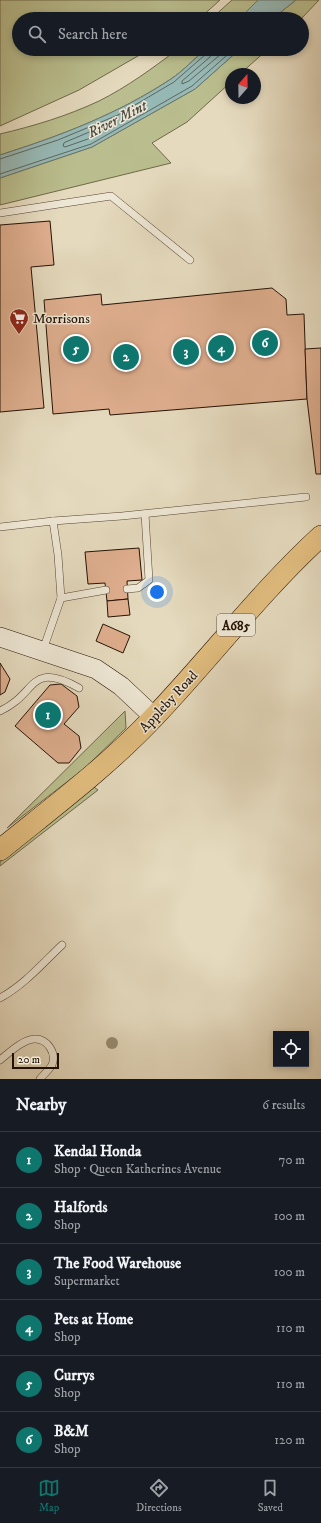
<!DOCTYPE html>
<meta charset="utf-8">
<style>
:root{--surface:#171b24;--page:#20242c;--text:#f1f3f6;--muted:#9ea1a6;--line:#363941;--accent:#0f766e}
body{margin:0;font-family:"IM FELL DW Pica",serif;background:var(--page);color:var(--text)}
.controls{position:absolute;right:12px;bottom:12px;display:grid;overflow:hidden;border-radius:0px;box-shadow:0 2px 6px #0003}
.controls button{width:36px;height:36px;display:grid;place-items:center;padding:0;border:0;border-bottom:1px solid var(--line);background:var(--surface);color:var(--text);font:20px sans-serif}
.compass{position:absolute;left:225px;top:68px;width:36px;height:36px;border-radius:50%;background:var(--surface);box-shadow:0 2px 6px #0003;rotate:20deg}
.scale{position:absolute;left:12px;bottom:10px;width:47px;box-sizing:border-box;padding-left:4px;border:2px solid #251205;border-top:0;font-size:11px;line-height:14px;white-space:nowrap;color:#251205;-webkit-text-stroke:3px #eee7d5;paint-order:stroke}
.you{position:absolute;left:157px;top:592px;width:14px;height:14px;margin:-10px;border:3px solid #fff;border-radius:50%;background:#1a73e8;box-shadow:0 0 0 6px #1a73e833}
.badge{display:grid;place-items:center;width:26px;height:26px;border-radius:50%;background:var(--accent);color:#fff;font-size:13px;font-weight:700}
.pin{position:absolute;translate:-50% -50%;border:2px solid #fff;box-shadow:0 1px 4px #0006}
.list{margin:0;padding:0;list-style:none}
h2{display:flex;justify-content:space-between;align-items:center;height:52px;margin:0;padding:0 16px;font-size:17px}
h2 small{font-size:13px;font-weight:400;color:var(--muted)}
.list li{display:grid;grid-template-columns:26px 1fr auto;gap:12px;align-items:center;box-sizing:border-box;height:56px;padding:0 16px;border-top:1px solid var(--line)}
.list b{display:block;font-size:15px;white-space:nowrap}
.list p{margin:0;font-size:13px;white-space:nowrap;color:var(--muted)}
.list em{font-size:13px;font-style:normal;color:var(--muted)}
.icon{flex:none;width:22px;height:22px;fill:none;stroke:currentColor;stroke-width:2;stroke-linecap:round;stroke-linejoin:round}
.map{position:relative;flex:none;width:321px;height:1079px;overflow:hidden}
.search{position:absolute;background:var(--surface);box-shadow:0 2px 6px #0003;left:12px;right:12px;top:12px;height:44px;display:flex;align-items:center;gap:10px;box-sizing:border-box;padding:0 14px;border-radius:22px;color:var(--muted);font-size:15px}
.sheet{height:388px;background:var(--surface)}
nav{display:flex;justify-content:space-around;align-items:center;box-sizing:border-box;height:56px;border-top:1px solid var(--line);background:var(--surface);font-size:11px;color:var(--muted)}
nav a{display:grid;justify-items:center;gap:2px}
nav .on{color:var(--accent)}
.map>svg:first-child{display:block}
.green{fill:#babe8e;stroke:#70684a}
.water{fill:#97bab7;stroke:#697770}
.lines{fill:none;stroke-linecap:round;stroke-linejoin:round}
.shore{stroke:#5e665e;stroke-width:1}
.building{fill:#deae8e;stroke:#251205}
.lane-casing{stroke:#543;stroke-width:8}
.secondary-casing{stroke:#251205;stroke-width:20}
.primary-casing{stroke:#251205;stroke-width:22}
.lane{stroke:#eee7d5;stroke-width:7}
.secondary{stroke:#eee7d5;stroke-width:19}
.primary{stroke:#e2bd7f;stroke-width:21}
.tree{fill:#988d73}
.labels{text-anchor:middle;stroke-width:3;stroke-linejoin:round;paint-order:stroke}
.shield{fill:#eee7d5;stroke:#615243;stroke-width:1}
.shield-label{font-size:13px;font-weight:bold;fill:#251205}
.poi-label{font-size:14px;fill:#251205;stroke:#eee7d5;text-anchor:start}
.street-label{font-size:14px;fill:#251205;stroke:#eee7d5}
.water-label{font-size:15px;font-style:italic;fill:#4d4d43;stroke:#eee7d5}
</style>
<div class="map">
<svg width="321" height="1079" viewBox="0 0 321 1079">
<rect width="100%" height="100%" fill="#e5dabe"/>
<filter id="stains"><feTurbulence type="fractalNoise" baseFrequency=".005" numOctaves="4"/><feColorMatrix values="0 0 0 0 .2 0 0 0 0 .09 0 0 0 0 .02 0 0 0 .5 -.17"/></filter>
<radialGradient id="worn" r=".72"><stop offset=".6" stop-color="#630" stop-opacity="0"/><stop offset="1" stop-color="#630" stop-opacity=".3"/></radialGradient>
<!-- green -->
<g class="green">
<polygon points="0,0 220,0 199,19 19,19 19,49 150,49 79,90 0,126"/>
<polygon points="232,0 258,0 239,19 211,19"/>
<polygon points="296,0 319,0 301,19 272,19"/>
<path d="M178,49H206C194,59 183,71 171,79C118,114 60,136 0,155V134C34,126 67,116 99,101C127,87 153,68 178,49Z"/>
<polygon points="240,49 268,49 240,74 231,74 231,82 187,122 152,143 171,163 0,205 0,178 92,147 195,89"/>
<polygon points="125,711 126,728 85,768 7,828"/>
<polygon points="94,787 98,790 0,866 0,862"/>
</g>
<!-- water -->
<g class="water">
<polygon points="258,0 296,0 272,19 239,19"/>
<path d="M206,49H240L195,89L92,147L0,178V155C60,136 118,114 171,79C183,71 194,59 206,49Z"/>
</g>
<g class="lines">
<!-- shore -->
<g class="shore">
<polyline points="213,49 210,57 182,81 182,84 189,81 227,49"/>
<polygon points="102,127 104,128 104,130 88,139 65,147 63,146 64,143"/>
<polyline points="0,159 58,140 118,115 174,82 206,54 208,49"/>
<polyline points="0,174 91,144 192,86 234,49"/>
</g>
</g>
<!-- building -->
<g class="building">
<polygon points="50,221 54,265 31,267 44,408 0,412 0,225"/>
<polygon points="272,288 286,299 287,315 304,314 307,399 110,415 109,409 53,414 44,300 101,294 102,305"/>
<polygon points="321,348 321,474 316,474 307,399 305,349"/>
<polygon points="139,548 142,580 127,581 128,599 107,601 105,583 88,584 85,552"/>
<polygon points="128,599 130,615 108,617 107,601"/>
<polygon points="103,624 130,636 123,653 96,641"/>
<polygon points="0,663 10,679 5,692 0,695"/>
<polygon points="61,684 77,696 79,707 64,724 79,736 81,748 69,763 58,763 15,726 50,685"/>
</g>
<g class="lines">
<defs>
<g id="lane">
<polyline points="0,213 111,196 190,260"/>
<polyline points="0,527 53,521"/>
<polyline points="127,589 138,588 149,580 145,514"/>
<polyline points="61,598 106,590"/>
<polyline points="43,650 61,598 58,555 53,521 122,516 306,497"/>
<path d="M0,711C38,694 28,660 79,688"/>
<path d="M0,998C24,985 42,964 62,945"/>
<path d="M0,1060C9,1053 22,1040 34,1039C47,1038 57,1053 52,1065C49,1070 43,1075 40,1079"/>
</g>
<polyline id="secondary" points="0,637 96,669 121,686 154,717"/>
<path id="primary" d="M0,850C53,807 108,766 155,716C211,657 261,591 321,536"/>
</defs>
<!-- lane casing -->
<use href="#lane" class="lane-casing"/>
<!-- secondary casing -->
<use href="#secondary" class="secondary-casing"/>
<!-- primary casing -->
<use href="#primary" class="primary-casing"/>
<!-- lane -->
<use href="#lane" class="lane"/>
<!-- secondary -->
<use href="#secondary" class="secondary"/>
<!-- primary -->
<use href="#primary" class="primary"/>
</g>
<!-- trees -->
<circle class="tree" cx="112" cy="1043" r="6"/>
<!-- icons -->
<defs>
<symbol id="supermarket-pin" viewBox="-11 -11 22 30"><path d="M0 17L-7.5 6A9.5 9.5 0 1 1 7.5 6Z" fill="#8f2418" stroke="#eee7d5"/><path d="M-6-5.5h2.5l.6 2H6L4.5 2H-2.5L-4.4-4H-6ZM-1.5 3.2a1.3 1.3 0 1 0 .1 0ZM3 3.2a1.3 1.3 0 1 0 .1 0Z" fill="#fff"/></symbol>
</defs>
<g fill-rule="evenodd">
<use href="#supermarket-pin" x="8" y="307" width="22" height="30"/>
</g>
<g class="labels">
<!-- shield labels -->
<rect class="shield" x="217" y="614" width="38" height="22" rx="3"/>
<g class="shield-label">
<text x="236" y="630">A685</text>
</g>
<!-- poi labels -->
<g class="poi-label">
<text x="33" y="323">Morrisons</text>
</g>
<!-- street labels -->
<g class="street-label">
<text transform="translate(168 701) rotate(-47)" y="5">Appleby Road</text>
</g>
<!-- water labels -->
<g class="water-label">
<text transform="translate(117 119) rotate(-27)" y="5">River Mint</text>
</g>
</g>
<rect width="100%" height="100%" filter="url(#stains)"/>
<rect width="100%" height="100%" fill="url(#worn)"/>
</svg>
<div class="controls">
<button><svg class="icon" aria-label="locate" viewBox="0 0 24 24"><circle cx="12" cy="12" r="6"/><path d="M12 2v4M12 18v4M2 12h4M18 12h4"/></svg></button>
</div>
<svg class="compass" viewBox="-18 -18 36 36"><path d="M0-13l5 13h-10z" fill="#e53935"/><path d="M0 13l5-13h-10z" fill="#9ea1a6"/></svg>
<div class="scale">20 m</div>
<div class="you"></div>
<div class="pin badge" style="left:48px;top:715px">1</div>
<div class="pin badge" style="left:126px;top:357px">2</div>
<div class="pin badge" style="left:186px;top:352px">3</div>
<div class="pin badge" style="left:221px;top:348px">4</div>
<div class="pin badge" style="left:76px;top:349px">5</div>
<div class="pin badge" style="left:265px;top:343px">6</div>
<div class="search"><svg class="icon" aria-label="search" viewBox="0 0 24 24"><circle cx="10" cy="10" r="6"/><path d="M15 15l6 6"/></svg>Search here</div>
</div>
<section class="sheet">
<h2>Nearby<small>6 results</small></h2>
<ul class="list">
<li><span class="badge">1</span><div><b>Kendal Honda</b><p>Shop · Queen Katherines Avenue</p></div><em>70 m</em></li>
<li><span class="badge">2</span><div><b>Halfords</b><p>Shop</p></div><em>100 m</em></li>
<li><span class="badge">3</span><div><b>The Food Warehouse</b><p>Supermarket</p></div><em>100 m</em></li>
<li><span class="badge">4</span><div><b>Pets at Home</b><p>Shop</p></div><em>110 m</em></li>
<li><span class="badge">5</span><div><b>Currys</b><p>Shop</p></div><em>110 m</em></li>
<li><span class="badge">6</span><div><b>B&amp;M</b><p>Shop</p></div><em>120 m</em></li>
</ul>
</section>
<nav>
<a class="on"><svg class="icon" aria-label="map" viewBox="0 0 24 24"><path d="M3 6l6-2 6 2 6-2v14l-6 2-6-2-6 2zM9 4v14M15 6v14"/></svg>Map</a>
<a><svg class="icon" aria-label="directions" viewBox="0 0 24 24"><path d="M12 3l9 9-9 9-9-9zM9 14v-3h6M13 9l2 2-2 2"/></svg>Directions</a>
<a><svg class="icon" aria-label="saved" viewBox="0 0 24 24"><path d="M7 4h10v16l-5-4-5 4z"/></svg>Saved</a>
</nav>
